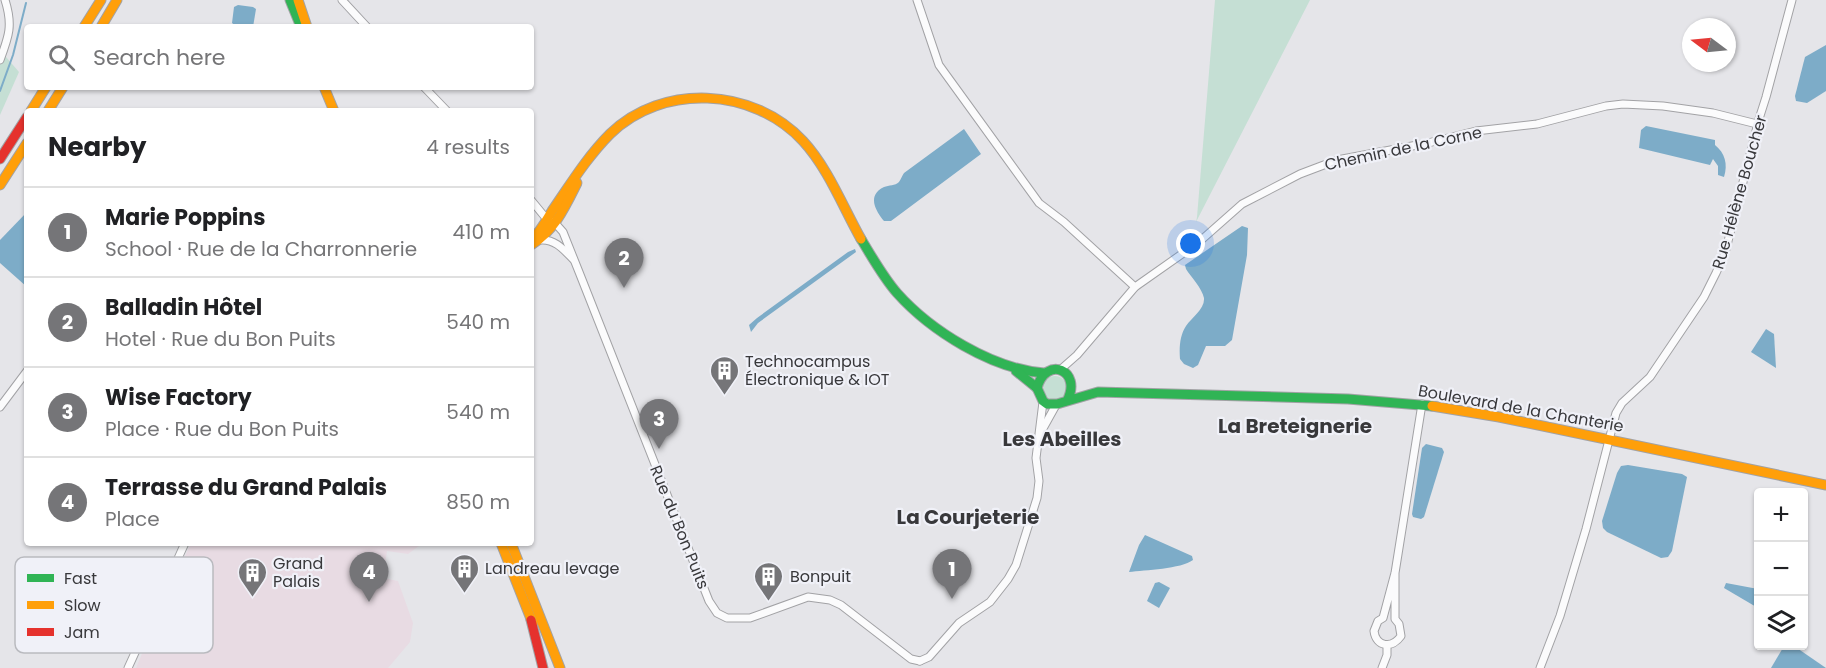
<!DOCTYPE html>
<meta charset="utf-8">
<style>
:root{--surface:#fff;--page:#f2f2f2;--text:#202124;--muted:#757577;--line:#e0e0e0;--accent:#757578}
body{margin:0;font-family:Poppins,sans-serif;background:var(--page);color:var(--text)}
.controls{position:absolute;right:18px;bottom:18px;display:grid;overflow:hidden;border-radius:6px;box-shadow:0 2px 4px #0004}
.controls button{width:54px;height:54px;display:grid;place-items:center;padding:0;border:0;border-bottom:2px solid var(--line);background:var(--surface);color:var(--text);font:30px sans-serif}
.compass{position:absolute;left:1682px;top:18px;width:54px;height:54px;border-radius:50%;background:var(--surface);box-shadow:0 2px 4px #0004;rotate:286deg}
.you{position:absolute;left:1191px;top:244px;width:21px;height:21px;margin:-15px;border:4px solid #fff;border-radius:50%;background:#1a73e8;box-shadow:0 0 0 9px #1a73e833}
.badge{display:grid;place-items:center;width:39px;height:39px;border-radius:50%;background:var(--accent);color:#fff;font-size:20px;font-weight:700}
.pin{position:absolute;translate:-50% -50px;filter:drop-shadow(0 2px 3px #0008)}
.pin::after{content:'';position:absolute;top:32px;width:21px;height:18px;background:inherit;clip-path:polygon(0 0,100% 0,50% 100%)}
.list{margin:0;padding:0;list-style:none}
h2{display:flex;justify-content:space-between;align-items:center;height:78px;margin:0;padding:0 24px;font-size:26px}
h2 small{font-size:20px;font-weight:400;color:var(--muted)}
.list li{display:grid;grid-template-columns:39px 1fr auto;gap:18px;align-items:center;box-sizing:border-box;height:90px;padding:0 24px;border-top:2px solid var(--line)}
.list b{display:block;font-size:22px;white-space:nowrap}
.list p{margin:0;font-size:20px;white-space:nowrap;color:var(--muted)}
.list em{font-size:20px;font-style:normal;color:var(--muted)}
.icon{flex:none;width:33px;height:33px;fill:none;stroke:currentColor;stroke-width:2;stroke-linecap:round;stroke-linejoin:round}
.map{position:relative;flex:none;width:1826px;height:668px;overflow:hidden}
.search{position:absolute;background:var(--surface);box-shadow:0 2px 4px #0004;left:24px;top:24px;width:510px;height:66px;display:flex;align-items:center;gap:15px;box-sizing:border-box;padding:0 21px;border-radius:6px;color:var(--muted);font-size:22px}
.panel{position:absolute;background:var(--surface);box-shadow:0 2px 4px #0004;left:24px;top:108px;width:510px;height:438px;border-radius:6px}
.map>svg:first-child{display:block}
.commercial{fill:#e8dbe3}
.green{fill:#c5dfd4}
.water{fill:#7dacc8}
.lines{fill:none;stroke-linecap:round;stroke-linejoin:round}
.stream{stroke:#7dacc8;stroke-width:2}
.street-casing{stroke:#a2a2a5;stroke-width:9}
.fast-casing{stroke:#a2a2a5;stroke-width:11}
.slow-casing{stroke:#a2a2a5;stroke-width:11}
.jam-casing{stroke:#a2a2a5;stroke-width:11}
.street{stroke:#fbfbfc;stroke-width:7}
.fast{stroke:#30b455;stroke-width:9}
.slow{stroke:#ff9f0a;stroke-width:9}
.jam{stroke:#e5322d;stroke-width:9}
.labels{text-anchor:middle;stroke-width:4.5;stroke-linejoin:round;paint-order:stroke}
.street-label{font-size:16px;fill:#38383b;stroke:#f0f1f8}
.poi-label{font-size:16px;fill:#38383b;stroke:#f0f1f8;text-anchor:start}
.quarter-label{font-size:20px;font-weight:bold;fill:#38383b;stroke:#f0f1f8}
.key{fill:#f0f1f8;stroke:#b9babf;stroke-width:1.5}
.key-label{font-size:16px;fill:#38383b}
</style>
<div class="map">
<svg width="1826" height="668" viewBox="0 0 1826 668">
<rect width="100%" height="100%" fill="#e5e5e9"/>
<!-- commercial -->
<polygon class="commercial" points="191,543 423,543 408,554 387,551 383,578 398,581 413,623 410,642 388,668 136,668 154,625 162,625 172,603 167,596"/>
<!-- green -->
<g class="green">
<polygon points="1215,0 1310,0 1196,222 1197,217"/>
<polygon points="0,50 19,72 0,115"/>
<circle cx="1055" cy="388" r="12"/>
</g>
<!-- water -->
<g class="water">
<polygon points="238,5 253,7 256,9 253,27 237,27 232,23 234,7"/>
<polygon points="1826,45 1826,91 1807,103 1796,101 1795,96 1805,57"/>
<path d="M1646,126L1715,140V145C1725,153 1728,164 1724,177L1718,175V166L1713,159L1710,165L1639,148L1641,130Z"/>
<path d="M964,129L981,154L891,221H884C875,210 867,195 884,187C889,185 895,186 899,182C901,179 902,176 904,173Z"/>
<polygon points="27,212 27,287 0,263 0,240"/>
<path d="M1242,226L1248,228L1247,255L1232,340L1225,346H1206L1198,365L1193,368L1184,364L1180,359C1179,347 1180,335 1186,326C1192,317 1205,309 1204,298C1202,288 1191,277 1186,269L1185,265Z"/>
<polygon points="855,249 856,252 758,323 751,332 749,325 757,318 848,252"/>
<polygon points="1766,329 1774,334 1776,368 1751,352"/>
<polygon points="1426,444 1442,448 1444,452 1424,517 1421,519 1413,517 1412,514 1422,448"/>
<polygon points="1628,465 1682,474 1687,477 1672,551 1668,557 1661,558 1607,532 1603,528 1602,521 1617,473 1621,466"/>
<path d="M1145,535L1192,556L1193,560C1181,569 1145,570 1129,572L1139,545Z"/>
<polygon points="1159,582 1170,588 1159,608 1147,601 1155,583"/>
<polygon points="1726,583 1758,589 1758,608 1724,588"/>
<polygon points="1784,646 1794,646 1826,668 1771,668"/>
</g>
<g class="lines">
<!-- stream -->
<polyline class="stream" points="0,91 13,55 26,3"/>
<defs>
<g id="street">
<polyline points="342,0 367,27"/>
<polyline points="917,0 939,65 1039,203 1064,222 1135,287"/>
<path d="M0,60C9,36 13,25 5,0"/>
<polyline points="424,87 447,111"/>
<polyline points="531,200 545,217 555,223 563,232 579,272 709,601 717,613 727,618 750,618 808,597 830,600 841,605 911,659 920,661"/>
<path d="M541,240C555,239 564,250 573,259"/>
<polyline points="1060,370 1077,355 1135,287 1199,242 1242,204 1300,174 1337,160 1428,143 1476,131 1537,124 1606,106 1623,104 1663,106 1713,113 1757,124"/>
<polyline points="0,407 27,371"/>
<polyline points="1041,432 1056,405"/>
<path d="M1395,573V619L1399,624L1401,636C1392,649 1376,647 1374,631L1378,621L1383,618L1395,573L1422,404"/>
<polyline points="920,661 929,657 959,623 990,602 1008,579 1016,565 1037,498 1039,481 1036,458 1043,402"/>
<polyline points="128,668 185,543"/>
<polyline points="1382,668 1387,655 1387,645"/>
<polyline points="1540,668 1560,616 1586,529 1616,413 1622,403 1650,377 1704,297 1716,273 1725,253 1759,119 1766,97 1792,0"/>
</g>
<g id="fast">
<polyline points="290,0 301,27"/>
<path d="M861,239C872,257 883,277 897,293C931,331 992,369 1044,373"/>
<polyline points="1016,371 1037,388"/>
<path d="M1067,401C1083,370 1046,355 1037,388L1043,401L1047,404H1057L1098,392L1348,399L1432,406"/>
</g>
<g id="slow">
<polyline points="298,0 307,27"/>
<polyline points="84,27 101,0"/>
<polyline points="101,27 117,0"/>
<polyline points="324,87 334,111"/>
<polyline points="31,111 46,87"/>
<polyline points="48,111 63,87"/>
<polyline points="0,185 27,143"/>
<path d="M531,241C540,232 546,221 552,211C570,185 587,157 610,134C662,83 753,87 803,141C828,168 843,207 861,239"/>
<path d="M531,245C555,230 565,207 577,183"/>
<polyline points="1432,406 1499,417 1826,485"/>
<polyline points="501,543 533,624"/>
<polyline points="511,543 560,668"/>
</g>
<g id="jam">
<polyline points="0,159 27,117"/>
<polyline points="531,620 543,668"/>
</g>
</defs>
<!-- street casing -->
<use href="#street" class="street-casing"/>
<!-- fast casing -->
<use href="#fast" class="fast-casing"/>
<!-- slow casing -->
<use href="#slow" class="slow-casing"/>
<!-- jam casing -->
<use href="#jam" class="jam-casing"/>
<!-- street -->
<use href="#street" class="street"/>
<!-- fast -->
<use href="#fast" class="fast"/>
<!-- slow -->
<use href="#slow" class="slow"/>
<!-- jam -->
<use href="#jam" class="jam"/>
</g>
<!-- icons -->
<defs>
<symbol id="building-pin" viewBox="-11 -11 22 30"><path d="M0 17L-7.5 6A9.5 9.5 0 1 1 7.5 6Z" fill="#757578" stroke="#f0f1f8"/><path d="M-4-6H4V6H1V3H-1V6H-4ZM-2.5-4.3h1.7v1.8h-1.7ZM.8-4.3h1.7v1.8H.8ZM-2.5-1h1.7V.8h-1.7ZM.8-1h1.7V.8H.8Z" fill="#fff"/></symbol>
</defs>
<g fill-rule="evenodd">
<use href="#building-pin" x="708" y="354" width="33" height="45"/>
<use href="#building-pin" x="448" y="552" width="33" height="45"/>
<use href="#building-pin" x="236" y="556" width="33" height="45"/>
<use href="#building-pin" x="752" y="560" width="33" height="45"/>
</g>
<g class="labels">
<!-- street labels -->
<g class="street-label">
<text transform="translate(1403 148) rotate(-12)" y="6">Chemin de la Corne</text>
<text transform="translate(1739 192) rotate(-74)" y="6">Rue Hélène Boucher</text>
<text transform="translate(1521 408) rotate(10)" y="6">Boulevard de la Chanterie</text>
<text transform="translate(680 527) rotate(68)" y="6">Rue du Bon Puits</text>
</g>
<!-- poi labels -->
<g class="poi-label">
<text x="745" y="367">Technocampus<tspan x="745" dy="18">Électronique &amp; IOT</tspan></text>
<text x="273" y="569">Grand<tspan x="273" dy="18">Palais</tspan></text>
<text x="485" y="574">Landreau levage</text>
<text x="790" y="582">Bonpuit</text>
</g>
<!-- quarter labels -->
<g class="quarter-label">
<text x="1295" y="433">La Breteignerie</text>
<text x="1062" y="446">Les Abeilles</text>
<text x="968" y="524">La Courjeterie</text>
</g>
</g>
<!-- legend -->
<rect x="15" y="557" width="198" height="96" rx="9" class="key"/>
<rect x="27" y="574" width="27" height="8" fill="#30b455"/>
<rect x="27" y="601" width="27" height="8" fill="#ff9f0a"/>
<rect x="27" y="628" width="27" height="8" fill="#e5322d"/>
<g class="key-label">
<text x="64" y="584">Fast</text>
<text x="64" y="611">Slow</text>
<text x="64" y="638">Jam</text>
</g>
</svg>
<div class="controls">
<button>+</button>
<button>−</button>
<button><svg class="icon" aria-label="layers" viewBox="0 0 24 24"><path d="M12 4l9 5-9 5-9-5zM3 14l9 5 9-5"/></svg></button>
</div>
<svg class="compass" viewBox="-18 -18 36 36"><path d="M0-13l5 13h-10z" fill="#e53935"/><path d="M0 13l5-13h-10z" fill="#757577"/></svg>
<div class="you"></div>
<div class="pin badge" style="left:952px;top:599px">1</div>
<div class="pin badge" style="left:624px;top:288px">2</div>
<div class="pin badge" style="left:659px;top:449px">3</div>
<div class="pin badge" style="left:369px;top:602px">4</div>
<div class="search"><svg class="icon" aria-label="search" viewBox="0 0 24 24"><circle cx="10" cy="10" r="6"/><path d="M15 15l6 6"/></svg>Search here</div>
<section class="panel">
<h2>Nearby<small>4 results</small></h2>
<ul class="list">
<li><span class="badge">1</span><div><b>Marie Poppins</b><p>School · Rue de la Charronnerie</p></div><em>410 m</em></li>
<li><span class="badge">2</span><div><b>Balladin Hôtel</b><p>Hotel · Rue du Bon Puits</p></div><em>540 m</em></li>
<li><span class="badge">3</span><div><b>Wise Factory</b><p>Place · Rue du Bon Puits</p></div><em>540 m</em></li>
<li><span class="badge">4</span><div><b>Terrasse du Grand Palais</b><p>Place</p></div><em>850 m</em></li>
</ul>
</section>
</div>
